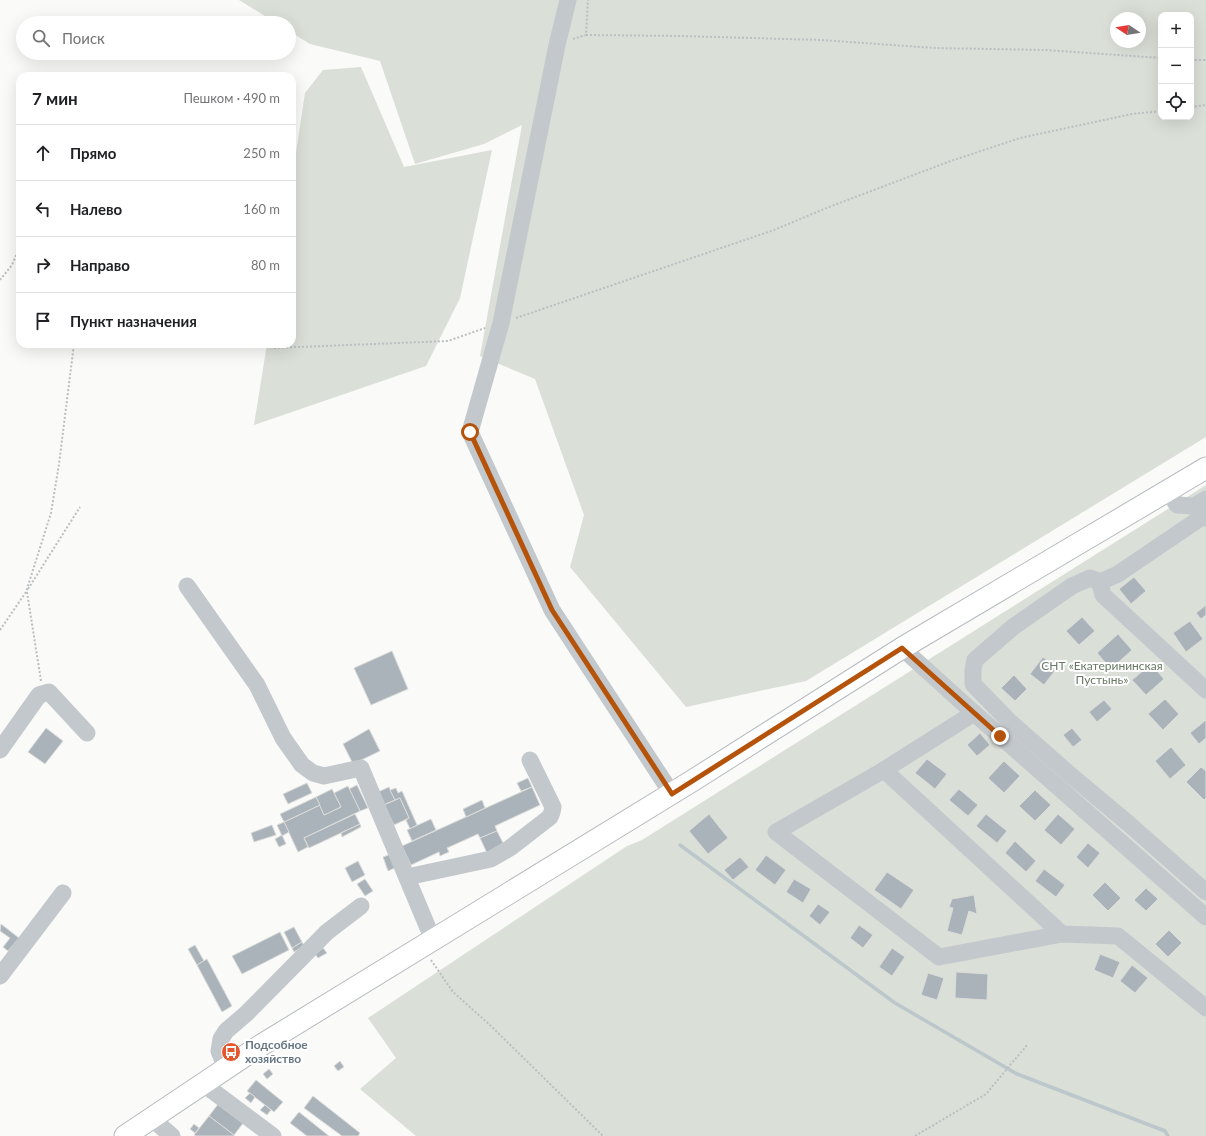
<!DOCTYPE html>
<html lang="ru">
<meta charset="utf-8">
<style>
:root{--surface:#fff;--page:#f2f2f2;--text:#202124;--muted:#757577;--line:#e0e0e0}
body{margin:0;font-family:Lato,sans-serif;background:var(--page);color:var(--text)}
.controls{position:absolute;right:12px;top:12px;display:grid;overflow:hidden;border-radius:8px;box-shadow:0 4px 16px #0002}
.controls button{width:36px;height:36px;display:grid;place-items:center;padding:0;border:0;border-bottom:1px solid var(--line);background:var(--surface);color:var(--text);font:20px sans-serif}
.compass{position:absolute;left:1110px;top:12px;width:36px;height:36px;border-radius:50%;background:var(--surface);box-shadow:0 4px 16px #0002;rotate:282deg}
.stop{position:absolute;width:12px;height:12px;margin:-9px;border:3px solid #b45309;border-radius:50%;background:#fff}
.stop.end{background:#b45309;border-color:#fff;box-shadow:0 1px 4px #0008}
.list{margin:0;padding:0;list-style:none}
h2{display:flex;justify-content:space-between;align-items:center;height:52px;margin:0;padding:0 16px;font-size:17px}
h2 small{font-size:13px;font-weight:400;color:var(--muted)}
.list li{display:grid;grid-template-columns:26px 1fr auto;gap:12px;align-items:center;box-sizing:border-box;height:56px;padding:0 16px;border-top:1px solid var(--line)}
.list b{display:block;font-size:15px;white-space:nowrap}
.list em{font-size:13px;font-style:normal;color:var(--muted)}
.icon{flex:none;width:22px;height:22px;fill:none;stroke:currentColor;stroke-width:2;stroke-linecap:round;stroke-linejoin:round}
.map{position:relative;flex:none;width:1206px;height:1136px;overflow:hidden}
.search{position:absolute;background:var(--surface);box-shadow:0 4px 16px #0002;left:16px;top:16px;width:280px;height:44px;display:flex;align-items:center;gap:10px;box-sizing:border-box;padding:0 14px;border-radius:22px;color:var(--muted);font-size:15px}
.panel{position:absolute;background:var(--surface);box-shadow:0 4px 16px #0002;left:16px;top:72px;width:280px;height:276px;border-radius:12px}
.map>svg:first-child{display:block}
.green{fill:#dadfd7;fill-rule:evenodd}
.lines{fill:none;stroke-linecap:round;stroke-linejoin:round}
.stream{stroke:#bbc7cb;stroke-width:3.5}
.building{fill:#aab3b9;stroke:#dcdcda}
.major-casing{stroke:#b5babe;stroke-width:23}
.path{stroke:#bbbfc2;stroke-width:2;stroke-dasharray:2 2;stroke-linecap:butt}
.minor{stroke:#c3c8cc;stroke-width:17}
.major{stroke:#fff;stroke-width:21}
.route{stroke:#b45309;stroke-width:5}
.labels{text-anchor:middle;stroke-width:4;stroke-linejoin:round;paint-order:stroke}
.park-label{font-size:12px;fill:#687a64;stroke:#fff}
.poi-label{font-size:12px;font-weight:bold;fill:#657683;stroke:#fff;text-anchor:start}
</style>
<div class="map">
<svg width="1206" height="1136" viewBox="0 0 1206 1136">
<rect width="100%" height="100%" fill="#fafaf8"/>
<!-- green -->
<g class="green">
<path d="M239,0H1206V437L806,681L686,707L570,567L584,515L535,379L480,356L522,125L484,144L415,164L380,61L310,44L289,31V23H276ZM1161,15H1191V117H1161ZM1116,18H1140V42H1116Z"/>
<polygon points="361,67 404,167 492,150 460,298 426,366 254,425 267,344 292,344 292,179 305,93 323,70"/>
<polygon points="1206,485 1206,1136 416,1136 360,1089 396,1058 368,1018 627,846 642,840"/>
</g>
<g class="lines">
<!-- stream -->
<polyline class="stream" points="680,845 895,1003 1017,1074 1165,1131 1168,1136"/>
</g>
<!-- building -->
<g class="building">
<polygon points="1134,577 1146,591 1131,604 1119,589"/>
<polygon points="1206,605 1206,615 1201,619 1196,613"/>
<polygon points="1082,617 1095,631 1079,645 1066,631"/>
<polygon points="1190,621 1203,639 1186,652 1173,633"/>
<polygon points="1118,634 1132,650 1111,669 1097,653"/>
<polygon points="392,651 408,689 371,705 354,668"/>
<polygon points="1043,657 1057,668 1044,685 1030,674"/>
<polygon points="1151,664 1164,679 1146,695 1132,680"/>
<polygon points="1014,675 1027,689 1015,701 1001,688"/>
<polygon points="1165,699 1179,714 1163,730 1148,714"/>
<polygon points="1104,700 1112,709 1097,722 1089,712"/>
<polygon points="1206,720 1206,738 1199,744 1190,733"/>
<polygon points="46,728 63,741 45,764 28,752"/>
<polygon points="1072,728 1082,740 1073,747 1063,735"/>
<polygon points="369,729 380,751 353,764 343,744"/>
<polygon points="980,733 990,745 977,756 967,745"/>
<polygon points="1171,747 1186,765 1170,779 1155,761"/>
<polygon points="927,759 947,774 935,789 915,773"/>
<polygon points="1004,761 1020,776 1004,793 988,778"/>
<polygon points="1201,767 1206,771 1206,798 1204,800 1186,782"/>
<polygon points="528,778 532,787 521,791 517,783"/>
<polygon points="307,783 312,793 288,804 283,794"/>
<polygon points="357,785 368,808 360,811 349,789"/>
<polygon points="348,786 360,811 304,838 308,847 298,852 284,822 320,805 324,815 341,807 334,793"/>
<polygon points="389,787 395,800 381,806 376,793"/>
<polygon points="532,787 540,805 495,826 497,831 480,838 478,834 447,848 449,852 440,856 439,852 411,865 402,846"/>
<polygon points="396,788 398,793 402,791 417,825 410,829 406,820 409,818 400,798 395,800 390,790"/>
<polygon points="332,789 341,807 324,815 316,797"/>
<polygon points="959,789 978,805 968,816 949,800"/>
<polygon points="1035,790 1051,805 1035,821 1019,806"/>
<polygon points="316,797 320,805 284,822 280,814"/>
<polygon points="400,798 409,818 394,825 384,805"/>
<polygon points="482,800 485,808 466,817 463,809"/>
<polygon points="355,814 360,824 309,848 304,838"/>
<polygon points="709,814 728,838 708,854 689,831"/>
<polygon points="986,814 1007,831 997,843 976,826"/>
<polygon points="1058,814 1075,829 1061,845 1044,830"/>
<polygon points="431,819 436,830 412,841 407,830"/>
<polygon points="284,822 289,832 282,836 277,825"/>
<polygon points="360,824 361,827 342,837 341,833"/>
<polygon points="272,825 276,835 254,842 251,833"/>
<polygon points="497,831 504,845 487,853 480,838"/>
<polygon points="282,835 286,844 279,847 275,839"/>
<polygon points="1015,841 1036,861 1026,872 1005,853"/>
<polygon points="1088,843 1100,853 1088,868 1076,857"/>
<polygon points="391,854 397,867 388,871 383,857"/>
<polygon points="766,855 786,870 775,885 755,870"/>
<polygon points="740,857 749,867 733,880 724,870"/>
<polygon points="358,861 365,875 352,882 345,868"/>
<polygon points="1044,869 1065,885 1056,897 1035,881"/>
<polygon points="887,872 914,890 901,909 874,890"/>
<polygon points="365,879 373,891 365,896 357,884"/>
<polygon points="794,879 811,889 803,903 786,892"/>
<polygon points="1105,882 1121,898 1108,911 1092,895"/>
<polygon points="1146,888 1158,899 1146,911 1134,900"/>
<polygon points="974,895 977,914 969,911 962,935 947,931 953,908 949,907 952,899"/>
<polygon points="818,904 830,912 820,925 809,916"/>
<polygon points="1,924 19,938 8,951 3,947 10,938 0,931"/>
<polygon points="859,925 873,935 863,948 850,938"/>
<polygon points="294,927 302,942 292,948 284,932"/>
<polygon points="1169,930 1182,943 1168,957 1155,944"/>
<polygon points="280,932 289,950 242,974 232,956"/>
<polygon points="302,942 304,946 294,952 292,948"/>
<polygon points="195,945 204,961 197,965 188,949"/>
<polygon points="323,948 327,953 318,958 315,954"/>
<polygon points="892,948 905,957 892,976 879,967"/>
<polygon points="1100,954 1120,962 1113,978 1094,970"/>
<polygon points="207,959 232,1006 222,1012 197,965"/>
<polygon points="1132,965 1148,978 1135,993 1120,981"/>
<polygon points="956,972 988,974 987,1000 955,998"/>
<polygon points="928,973 944,978 937,1000 921,995"/>
<polygon points="340,1061 344,1067 338,1071 334,1066"/>
<polygon points="269,1069 273,1074 267,1079 263,1074"/>
<polygon points="256,1080 283,1102 274,1112 247,1091"/>
<polygon points="250,1093 255,1097 251,1103 245,1098"/>
<polygon points="313,1096 360,1133 358,1136 342,1136 304,1108"/>
<polygon points="219,1103 244,1122 234,1135 209,1116"/>
<polygon points="265,1105 271,1110 267,1115 260,1110"/>
<polygon points="299,1112 329,1136 307,1136 290,1123"/>
<polygon points="209,1116 234,1135 234,1136 196,1136 194,1135"/>
<polygon points="194,1124 199,1128 195,1133 190,1129"/>
</g>
<g class="lines">
<defs>
<polyline id="major" points="125,1136 255,1049 692,781 902,648 1206,468"/>
</defs>
<!-- major casing -->
<use href="#major" class="major-casing"/>
<!-- path -->
<g class="path">
<polyline points="586,35 681,36 821,40 935,48 1046,50 1161,58"/>
<polyline points="573,39 586,35 588,0"/>
<polyline points="1191,60 1206,60"/>
<polyline points="1191,107 1206,105"/>
<polyline points="0,280 12,265 20,246"/>
<polyline points="516,318 774,230 829,207 948,162 1020,138 1132,114 1161,111"/>
<polyline points="274,348 448,341 485,328"/>
<polyline points="28,589 80,507"/>
<polyline points="27,592 41,681"/>
<polyline points="0,630 26,592 51,513 59,464 74,344"/>
<polyline points="431,960 453,992 490,1025 603,1136"/>
<polyline points="915,1136 986,1094 1027,1045"/>
</g>
<!-- minor -->
<g class="minor">
<polyline points="568,0 557,45 501,323 470,432 552,610 672,794"/>
<polyline points="1168,491 1177,505 1194,506 1202,517 1206,518"/>
<polyline points="1194,506 1206,499"/>
<polyline points="1202,517 1118,574 1100,582 1090,578 1072,586 1013,627 975,660 973,670 973,684 1008,720 1068,773 1129,824 1206,892"/>
<polyline points="1100,582 1101,587 1103,595 1206,690"/>
<polyline points="187,586 257,685 283,738 302,765 313,773 324,776 361,768 433,940"/>
<polyline points="902,648 974,713 1206,917"/>
<polyline points="974,713 884,770 776,832 939,957 1062,934 1118,936 1206,1008"/>
<polyline points="0,750 39,695 49,692 87,733"/>
<polyline points="884,770 1062,934"/>
<polyline points="407,877 491,859 510,848 550,817 552,812 553,807 530,760"/>
<polyline points="0,976 63,893"/>
<polyline points="226,1068 219,1051 221,1039 226,1031 247,1013 327,932 361,906"/>
<polyline points="202,1083 273,1136"/>
<polyline points="151,1118 172,1136"/>
</g>
<!-- major -->
<use href="#major" class="major"/>
</g>
<g class="lines">
<!-- route -->
<polyline class="route" points="470,432 552,610 672,794 902,648 1000,736"/>
</g>
<!-- icons -->
<defs>
<symbol id="bus-disc" viewBox="-11 -11 22 22"><circle r="9.5" fill="#e4572e" stroke="#fff"/><path d="M-5-6H5V4H4V6H2V4H-2V6H-4V4H-5ZM-3.5-4V0h7V-4ZM-3.5 1.2v1.5H-2V1.2ZM2 1.2v1.5H3.5V1.2Z" fill="#fff"/></symbol>
</defs>
<g fill-rule="evenodd">
<use href="#bus-disc" x="220" y="1041" width="22" height="22"/>
</g>
<g class="labels">
<!-- park labels -->
<g class="park-label">
<text x="1102" y="670">СНТ «Екатерининская<tspan x="1102" dy="14">Пустынь»</tspan></text>
</g>
<!-- poi labels -->
<g class="poi-label">
<text x="245" y="1049">Подсобное<tspan x="245" dy="14">хозяйство</tspan></text>
</g>
</g>
</svg>
<div class="controls">
<button>+</button>
<button>−</button>
<button><svg class="icon" aria-label="locate" viewBox="0 0 24 24"><circle cx="12" cy="12" r="6"/><path d="M12 2v4M12 18v4M2 12h4M18 12h4"/></svg></button>
</div>
<svg class="compass" viewBox="-18 -18 36 36"><path d="M0-13l5 13h-10z" fill="#e53935"/><path d="M0 13l5-13h-10z" fill="#757577"/></svg>
<div class="stop" style="left:470px;top:432px"></div>
<div class="stop end" style="left:1000px;top:736px"></div>
<div class="search"><svg class="icon" aria-label="search" viewBox="0 0 24 24"><circle cx="10" cy="10" r="6"/><path d="M15 15l6 6"/></svg>Поиск</div>
<section class="panel">
<h2>7 мин<small>Пешком · 490 m</small></h2>
<ul class="list">
<li><svg class="icon" aria-label="ahead" viewBox="0 0 24 24"><path d="M12 20V5M6 11l6-6 6 6"/></svg><div><b>Прямо</b></div><em>250 m</em></li>
<li><svg class="icon" aria-label="left" viewBox="0 0 24 24"><path d="M17 20v-9H6M10 6l-5 5 5 5"/></svg><div><b>Налево</b></div><em>160 m</em></li>
<li><svg class="icon" aria-label="right" viewBox="0 0 24 24"><path d="M7 20v-9h11M14 6l5 5-5 5"/></svg><div><b>Направо</b></div><em>80 m</em></li>
<li><svg class="icon" aria-label="arrive" viewBox="0 0 24 24"><path d="M6 21V4h12l-3 4 3 4H6"/></svg><div><b>Пункт назначения</b></div></li>
</ul>
</section>
</div>
